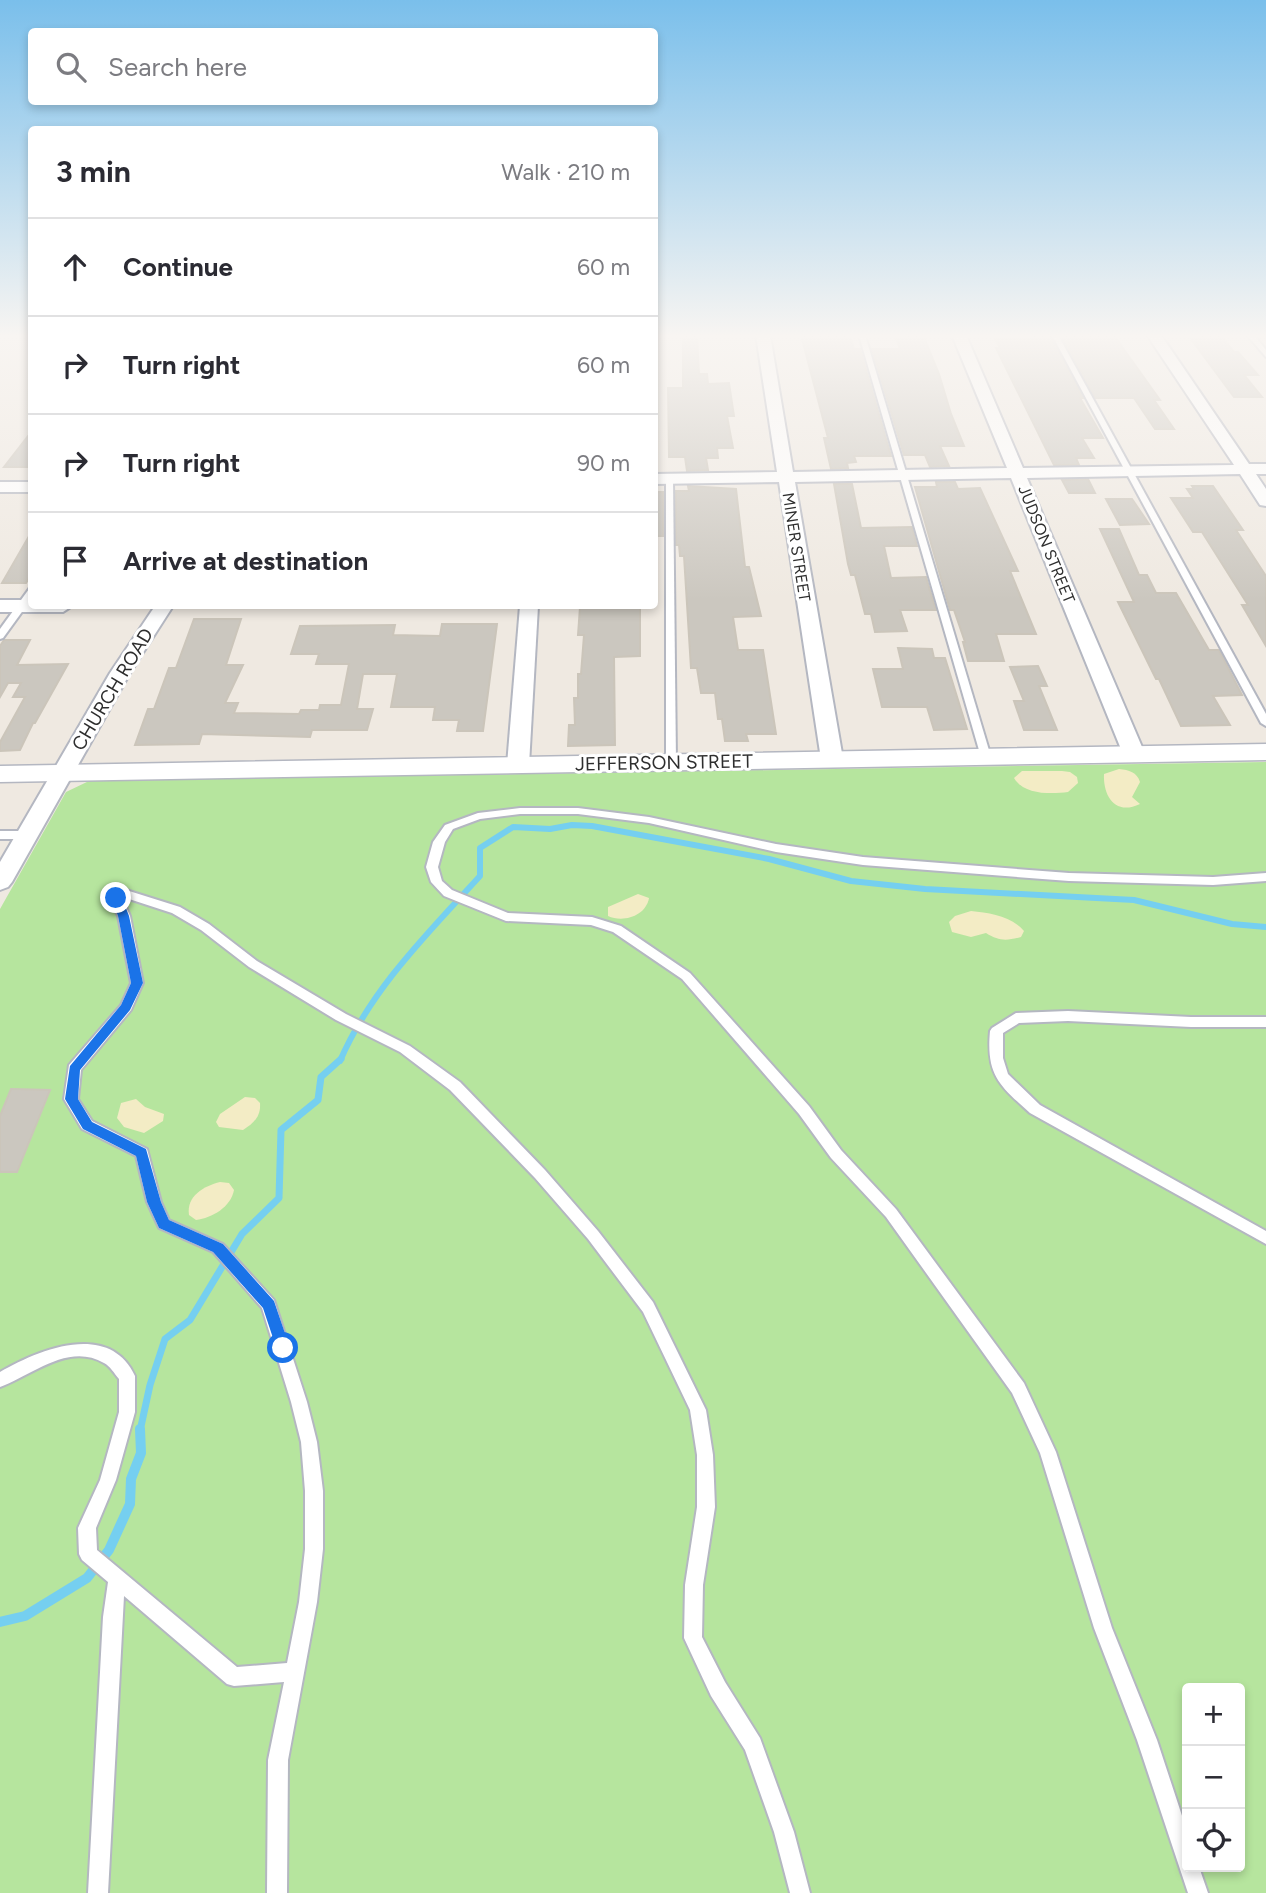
<!DOCTYPE html>
<meta charset="utf-8">
<style>
:root{--surface:#fff;--page:#f7f7f7;--text:#2b2b33;--muted:#7c7c81;--line:#e1e1e2}
body{margin:0;font-family:Figtree,sans-serif;background:var(--page);color:var(--text)}
.controls{position:absolute;right:21px;bottom:21px;display:grid;overflow:hidden;border-radius:7px;box-shadow:0 4px 10px #0003}
.controls button{width:63px;height:63px;display:grid;place-items:center;padding:0;border:0;border-bottom:2px solid var(--line);background:var(--surface);color:var(--text);font:35px sans-serif}
.stop{position:absolute;width:21px;height:21px;margin:-16px;border:5px solid #1a73e8;border-radius:50%;background:#fff}
.stop.end{background:#1a73e8;border-color:#fff;box-shadow:0 2px 7px #0008}
.list{margin:0;padding:0;list-style:none}
h2{display:flex;justify-content:space-between;align-items:center;height:91px;margin:0;padding:0 28px;font-size:30px}
h2 small{font-size:23px;font-weight:400;color:var(--muted)}
.list li{display:grid;grid-template-columns:46px 1fr auto;gap:21px;align-items:center;box-sizing:border-box;height:98px;padding:0 28px;border-top:2px solid var(--line)}
.list b{display:block;font-size:26px;white-space:nowrap}
.list em{font-size:23px;font-style:normal;color:var(--muted)}
.icon{flex:none;width:38px;height:38px;fill:none;stroke:currentColor;stroke-width:2;stroke-linecap:round;stroke-linejoin:round}
.map{position:relative;flex:none;width:1266px;height:1893px;overflow:hidden}
.search{position:absolute;background:var(--surface);box-shadow:0 4px 10px #0003;left:28px;top:28px;width:630px;height:77px;display:flex;align-items:center;gap:18px;box-sizing:border-box;padding:0 24px;border-radius:7px;color:var(--muted);font-size:26px}
.panel{position:absolute;background:var(--surface);box-shadow:0 4px 10px #0003;left:28px;top:126px;width:630px;height:483px;border-radius:7px}
.map>svg:first-child{display:block}
.green{fill:#b6e59e;fill-rule:evenodd}
.sand{fill:#f3ecc5}
.lines{fill:none;stroke-linecap:round;stroke-linejoin:round}
.stream-far2{stroke:#75cff0;stroke-width:6}
.stream-far1{stroke:#75cff0;stroke-width:7}
.stream{stroke:#75cff0;stroke-width:10}
.building{fill:#cbc7bf;stroke:#cbc5ba;stroke-width:2}
.service-casing{stroke:#b4b7c1;stroke-width:4}
.minor-casing{stroke:#b4b7c1;stroke-width:4}
.tertiary-casing{stroke:#b4b7c1;stroke-width:3}
.service{fill:#fff;fill-rule:evenodd}
.minor{fill:#fff;fill-rule:evenodd}
.tertiary{fill:#fff;fill-rule:evenodd}
.route{fill:#1a73e8}
.labels{text-anchor:middle;stroke-width:6;stroke-linejoin:round;paint-order:stroke}
.far-street-label{font-size:16px;fill:#2e2e2e;stroke:#fff}
.street-label{font-size:19px;fill:#2e2e2e;stroke:#fff}
</style>
<div class="map">
<svg width="1266" height="1893" viewBox="0 0 1266 1893">
<rect width="100%" height="100%" fill="#efe9e1"/>
<!-- green -->
<path class="green" d="M1266,762V1893H0V909L66,792L89,781ZM1187,1688H1240V1867H1187Z"/>
<!-- sand -->
<g class="sand">
<path d="M1119,769C1129,770 1137,772 1140,782L1132,797L1140,804C1115,816 1103,796 1104,774Z"/>
<path d="M1022,771H1062L1070,772L1077,777L1078,783L1068,792C1051,794 1024,795 1014,778Z"/>
<path d="M638,894L649,898C646,916 623,923 608,916V907Z"/>
<path d="M971,911C990,913 1011,916 1024,931L1021,937C1006,941 999,941 986,933L971,937L952,932L949,922L955,916Z"/>
<path d="M245,1097L255,1098L260,1103C261,1116 254,1123 243,1130L219,1127L216,1122L220,1114Z"/>
<polygon points="136,1099 145,1107 164,1114 163,1121 144,1133 124,1127 117,1118 121,1103"/>
<path d="M220,1182L229,1183L234,1190C231,1207 212,1218 196,1220L189,1215C186,1196 204,1186 220,1182Z"/>
</g>
<g class="lines">
<!-- stream-far2 -->
<path class="stream-far2" d="M340,1061C371,989 428,933 480,876V848L513,827L550,829L572,825L592,826L769,859L851,881L925,889L1134,900L1232,924L1266,927"/>
<!-- stream-far1 -->
<polyline class="stream-far1" points="140,1431 150,1385 165,1339 190,1320 242,1234 279,1198 281,1130 318,1100 321,1077 341,1059"/>
<!-- stream -->
<polyline class="stream" points="0,1622 25,1616 87,1578 109,1550 130,1504 131,1479 141,1453 140,1429"/>
</g>
<!-- building -->
<g class="building">
<polygon points="683,335 697,335 699,374 707,374 708,384 729,383 734,416 727,416 733,448 717,448 718,458 706,458 708,470 687,471 685,457 669,457 668,388 683,388"/>
<polygon points="801,335 850,335 854,349 860,349 891,456 854,456 856,462 847,463 848,468 831,469 824,438 828,438"/>
<polygon points="901,335 923,335 939,374 951,414 964,446 940,446 949,466 930,467 925,455 904,455 872,349 900,349 896,339 902,339"/>
<polygon points="1032,335 1050,335 1083,398 1080,398 1103,438 1082,438 1094,458 1076,458 1079,465 1054,465 996,348 1000,348 995,339 1034,339"/>
<polygon points="1061,335 1115,337 1160,400 1154,400 1174,429 1155,429 1134,398 1095,398"/>
<polygon points="1199,336 1221,336 1234,352 1238,352 1258,375 1244,375 1262,397 1234,397 1191,339 1202,339"/>
<polygon points="32,431 32,467 4,467"/>
<polygon points="1088,479 1095,493 1069,493 1062,480"/>
<polygon points="936,482 955,482 958,489 980,488 1018,571 1010,571 1036,634 996,634 1004,661 968,661 963,642 965,642 954,610 950,610 915,487 937,487"/>
<polygon points="834,484 852,484 861,528 912,527 917,546 884,546 891,578 926,577 936,610 900,610 907,631 875,632 871,614 865,614 855,575 851,575 848,564"/>
<polygon points="688,486 736,489 745,567 749,567 761,616 733,617 738,650 763,650 776,734 746,734 748,741 725,741 722,719 718,719 715,693 701,693 697,668 691,668 684,556 680,556 679,545 676,545 676,491 689,491"/>
<polygon points="1192,486 1213,486 1243,530 1236,530 1266,576 1266,646 1242,605 1248,605 1202,532 1193,532 1171,498 1193,498 1187,489 1194,489"/>
<rect x="654" y="492" width="9" height="44"/>
<polygon points="1106,499 1132,499 1149,524 1120,525"/>
<polygon points="1100,529 1119,529 1139,575 1147,575 1156,593 1176,593 1209,650 1219,650 1242,695 1213,696 1230,725 1181,726 1159,679 1156,679 1118,602 1134,602"/>
<polygon points="32,531 32,573 26,583 2,583"/>
<polygon points="640,606 640,656 614,657 615,745 568,746 569,725 575,725 574,698 578,698 578,674 581,674 584,635 578,635 580,607"/>
<polygon points="194,619 241,619 226,665 243,665 225,703 238,703 234,713 299,714 301,710 319,710 320,705 341,705 349,664 316,664 319,654 291,654 300,626 395,625 393,635 440,636 442,624 497,624 483,731 457,731 459,720 433,720 435,707 391,707 397,674 363,674 357,709 373,709 367,730 312,730 310,737 202,734 199,744 135,745 148,709 154,709 169,668 176,668"/>
<polygon points="30,640 17,665 68,664 35,723 33,723 20,750 0,751 0,742 25,697 13,697 21,683 8,683 0,697 0,646 4,640"/>
<polygon points="898,648 932,649 934,658 945,658 967,729 934,730 927,707 882,707 873,669 903,669"/>
<polygon points="1038,666 1047,686 1039,686 1057,730 1024,730 1014,701 1024,701 1010,667"/>
<polygon points="11,1089 50,1090 17,1172 0,1172 0,1116"/>
</g>
<g class="lines">
<defs>
<g id="service">
<polygon points="859,335 865,335 991,757 990,759 982,759 981,757"/>
<polygon points="1052,335 1058,335 1266,714 1266,726 1261,723"/>
<polygon points="1247,335 1254,335 1266,350 1266,357"/>
<polygon points="666,476 673,478 676,762 671,765 666,762"/>
<polygon points="32,588 32,598 3,638 0,639 0,629 29,589"/>
<polygon points="520,808 578,808 649,817 776,844 863,857 1069,873 1213,877 1266,873 1266,881 1213,885 1069,881 863,865 776,852 649,823 578,814 520,814 480,819 453,829 445,842 438,867 442,881 452,890 508,913 592,917 621,926 690,973 809,1106 841,1150 896,1209 1024,1383 1056,1452 1112,1628 1157,1740 1187,1831 1187,1867 1199,1867 1208,1893 1188,1893 1137,1740 1094,1628 1040,1453 1012,1393 886,1217 831,1158 799,1114 682,979 613,932 591,925 506,921 444,896 431,882 426,867 433,842 445,825 478,813"/>
<polygon points="0,831 26,831 32,835 26,839 0,839"/>
<path d="M126,890L180,907L209,924L257,961L346,1014L410,1046L460,1082L545,1170L598,1231L653,1302L706,1410L713,1455L715,1507L703,1585L702,1637L725,1682L760,1738L794,1832L810,1893H790L774,1832L745,1750L711,1696L684,1638L685,1585L697,1507V1455L690,1410L643,1312L588,1239L535,1178L450,1090L400,1052L336,1020L249,967L201,930L172,913L126,898L123,900L130,916L143,983L131,1010L81,1070L78,1099L92,1121L147,1149L161,1202L169,1220L223,1244L274,1300L307,1402L317,1442L323,1491V1549L317,1602L288,1760L287,1893H267L268,1760L284,1682L234,1686L227,1684L124,1596L108,1893H88L103,1617L108,1582L82,1560L79,1554L78,1528L100,1480L119,1412V1379C114,1373 110,1366 104,1363C68,1342 31,1376 0,1387V1372C38,1350 109,1320 135,1376V1412L116,1480L96,1528L97,1550L237,1667L287,1663L299,1602L305,1549V1491L301,1442L291,1402L262,1308L213,1252L159,1228L147,1202L136,1156L82,1129L64,1099L69,1065L121,1005L131,983L118,916L110,898L112,895Z"/>
<path d="M1068,1011L1191,1017H1266V1027H1191L1068,1021L1019,1023L1003,1033V1058L1008,1074L1040,1105L1266,1231V1244L1030,1113C999,1085 986,1075 990,1031L992,1028L1016,1013Z"/>
</g>
<g id="minor">
<polygon points="756,335 770,335 793,472 1007,468 952,335 966,335 1023,468 1234,465 1147,335 1161,335 1249,464 1266,464 1266,474 1256,474 1266,489 1266,506 1260,505 1240,474 1027,478 1145,754 1141,758 1127,758 1123,754 1011,478 795,482 843,759 839,763 825,763 821,759 779,482 654,484 654,474 777,472"/>
<rect x="0" y="482" width="32" height="10"/>
<polygon points="0,600 32,600 32,606 72,606 63,612 0,612"/>
<polygon points="155,606 173,606 130,673 12,882 8,887 0,890 0,862 110,673"/>
<polygon points="520,606 538,606 529,765 526,770 510,770 507,765"/>
</g>
<polygon id="tertiary" points="1266,744 1266,760 0,782 0,766"/>
</defs>
<!-- service casing -->
<use href="#service" class="service-casing"/>
<!-- minor casing -->
<use href="#minor" class="minor-casing"/>
<!-- tertiary casing -->
<use href="#tertiary" class="tertiary-casing"/>
<!-- service -->
<use href="#service" class="service"/>
<!-- minor -->
<use href="#minor" class="minor"/>
<!-- tertiary -->
<use href="#tertiary" class="tertiary"/>
</g>
<!-- sky -->
<linearGradient id="sky" x2="0" y2="1"><stop stop-color="#7abfeb"/><stop offset="0.56" stop-color="#f8f5f2"/><stop offset="1" stop-color="#f8f5f2" stop-opacity="0"/></linearGradient>
<rect width="1266" height="600" fill="url(#sky)"/>
<!-- route -->
<polygon class="route" points="116,894 122,898 129,916 143,983 130,1010 80,1070 78,1099 92,1122 146,1149 161,1202 169,1220 223,1244 274,1301 290,1348 288,1353 278,1353 263,1308 213,1252 159,1228 147,1202 136,1156 83,1129 65,1099 70,1066 121,1005 131,983 118,916 111,898"/>
<g class="labels">
<!-- far-street labels -->
<g class="far-street-label">
<text transform="translate(1047 544) rotate(68)" y="6">JUDSON STREET</text>
<text transform="translate(797 547) rotate(81)" y="6">MINER STREET</text>
</g>
<!-- street labels -->
<g class="street-label">
<text transform="translate(112 689) rotate(-59)" y="7">CHURCH ROAD</text>
<text transform="translate(664 762) rotate(-1)" y="7">JEFFERSON STREET</text>
</g>
</g>
</svg>
<div class="controls">
<button>+</button>
<button>−</button>
<button><svg class="icon" aria-label="locate" viewBox="0 0 24 24"><circle cx="12" cy="12" r="6"/><path d="M12 2v4M12 18v4M2 12h4M18 12h4"/></svg></button>
</div>
<div class="stop" style="left:283px;top:1348px"></div>
<div class="stop end" style="left:116px;top:898px"></div>
<div class="search"><svg class="icon" aria-label="search" viewBox="0 0 24 24"><circle cx="10" cy="10" r="6"/><path d="M15 15l6 6"/></svg>Search here</div>
<section class="panel">
<h2>3 min<small>Walk · 210 m</small></h2>
<ul class="list">
<li><svg class="icon" aria-label="ahead" viewBox="0 0 24 24"><path d="M12 20V5M6 11l6-6 6 6"/></svg><div><b>Continue</b></div><em>60 m</em></li>
<li><svg class="icon" aria-label="right" viewBox="0 0 24 24"><path d="M7 20v-9h11M14 6l5 5-5 5"/></svg><div><b>Turn right</b></div><em>60 m</em></li>
<li><svg class="icon" aria-label="right" viewBox="0 0 24 24"><path d="M7 20v-9h11M14 6l5 5-5 5"/></svg><div><b>Turn right</b></div><em>90 m</em></li>
<li><svg class="icon" aria-label="arrive" viewBox="0 0 24 24"><path d="M6 21V4h12l-3 4 3 4H6"/></svg><div><b>Arrive at destination</b></div></li>
</ul>
</section>
</div>
